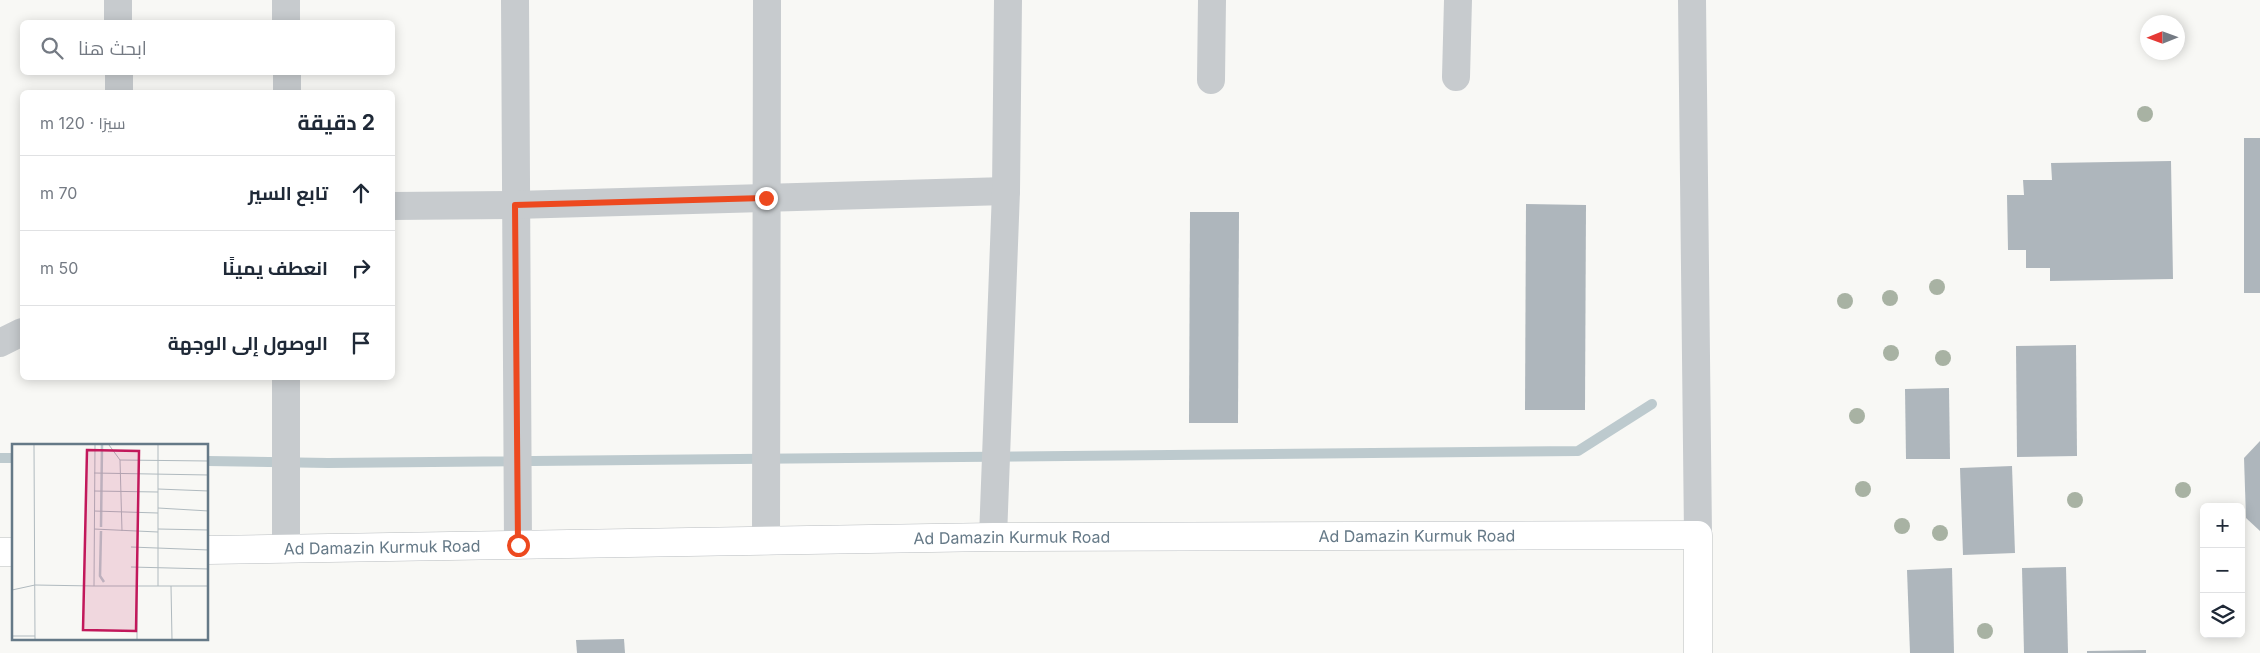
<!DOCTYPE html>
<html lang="ar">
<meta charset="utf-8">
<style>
:root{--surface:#fff;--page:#f6f6f7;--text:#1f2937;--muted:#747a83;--line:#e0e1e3}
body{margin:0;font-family:Inter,Cairo,sans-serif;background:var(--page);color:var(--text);direction:rtl}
.controls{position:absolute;right:15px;bottom:15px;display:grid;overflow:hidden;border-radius:8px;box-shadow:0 2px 12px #0003}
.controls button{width:45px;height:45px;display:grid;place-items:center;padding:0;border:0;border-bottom:1px solid var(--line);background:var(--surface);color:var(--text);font:25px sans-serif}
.compass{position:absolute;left:2140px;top:15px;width:45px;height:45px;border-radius:50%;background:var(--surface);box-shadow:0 2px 12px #0003;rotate:269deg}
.stop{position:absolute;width:15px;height:15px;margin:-11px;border:4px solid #ed491f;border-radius:50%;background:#fff}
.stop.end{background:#ed491f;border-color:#fff;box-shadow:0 1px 5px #0008}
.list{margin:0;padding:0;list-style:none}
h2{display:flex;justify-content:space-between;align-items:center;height:65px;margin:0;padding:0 20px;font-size:21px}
h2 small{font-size:16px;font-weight:400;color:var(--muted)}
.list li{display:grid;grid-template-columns:32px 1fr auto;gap:15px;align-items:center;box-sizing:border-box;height:75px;padding:0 20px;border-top:1px solid var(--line)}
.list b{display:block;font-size:19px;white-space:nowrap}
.list em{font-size:16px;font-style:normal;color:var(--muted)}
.icon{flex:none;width:28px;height:28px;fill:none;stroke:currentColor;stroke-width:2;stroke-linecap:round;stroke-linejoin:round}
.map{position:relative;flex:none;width:2260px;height:653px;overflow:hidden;direction:ltr}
.search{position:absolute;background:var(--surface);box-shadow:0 2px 12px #0003;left:20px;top:20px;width:375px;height:55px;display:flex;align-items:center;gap:12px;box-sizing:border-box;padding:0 18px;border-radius:8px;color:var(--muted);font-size:19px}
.panel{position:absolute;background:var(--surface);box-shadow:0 2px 12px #0003;left:20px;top:90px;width:375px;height:290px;border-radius:8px;direction:rtl}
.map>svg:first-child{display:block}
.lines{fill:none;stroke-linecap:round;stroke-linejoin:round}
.stream{stroke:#bdcace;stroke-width:10}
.building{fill:#aeb6bc}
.trunk-casing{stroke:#b9bdc0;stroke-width:29}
.minor{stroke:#c7cbce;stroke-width:28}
.tertiary{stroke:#c7cbce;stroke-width:28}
.trunk{stroke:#fff;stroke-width:28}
.tree{fill:#a8b2a3}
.route{stroke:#ed491f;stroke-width:6}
.labels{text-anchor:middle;stroke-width:5;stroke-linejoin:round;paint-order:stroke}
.street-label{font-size:16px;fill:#657987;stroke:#fff}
.inset-river{fill:none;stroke:#bdcace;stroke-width:2.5}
.inset-road{fill:none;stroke:#b0babf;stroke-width:1}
.view{fill:#c2185b;fill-opacity:0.15;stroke:#c2185b;stroke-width:2.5}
.inset-edge{fill:none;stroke:#657987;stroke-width:2.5}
</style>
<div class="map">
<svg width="2260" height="653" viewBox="0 0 2260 653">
<rect width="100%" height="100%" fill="#f8f8f5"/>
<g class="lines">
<!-- stream -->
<g class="stream">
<polyline points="0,458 14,458"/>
<polyline points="208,461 328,463 1578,451 1652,404"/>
</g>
</g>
<!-- building -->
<g class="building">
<rect x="2244" y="138" width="16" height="155"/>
<polygon points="2171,161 2173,279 2050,281 2050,268 2026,268 2026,250 2008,250 2007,195 2024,195 2023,180 2052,180 2051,163"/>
<polygon points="1526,204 1586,205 1585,410 1525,410"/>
<polygon points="1190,212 1239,212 1238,423 1189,423"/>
<polygon points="2076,345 2077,456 2017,457 2016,346"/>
<polygon points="1949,388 1950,459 1906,459 1905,389"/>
<polygon points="2260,441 2260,531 2246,518 2244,458"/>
<polygon points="2012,466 2015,553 1963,555 1960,468"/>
<polygon points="2066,567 2068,653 2024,653 2022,568"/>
<polygon points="1952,568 1954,653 1910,653 1907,570"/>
<polygon points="624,639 625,653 577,653 576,640"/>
<polygon points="2146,650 2146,653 2087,653 2087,651"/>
</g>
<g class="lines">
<defs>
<g id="trunk">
<path id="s1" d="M208,550L993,537L1698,535V653"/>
<polyline points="0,552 14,552"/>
</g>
</defs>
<!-- trunk casing -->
<use href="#trunk" class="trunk-casing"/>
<!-- minor -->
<g class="minor">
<polyline points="118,0 118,22"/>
<polyline points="286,0 286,22"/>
<polyline points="515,0 518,545"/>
<polyline points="119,72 119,92"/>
<polyline points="287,72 287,92"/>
<polyline points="1456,77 1458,0"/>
<polyline points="1211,80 1212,0"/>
<polyline points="392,206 515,205 1006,191"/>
<polyline points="0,343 22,332"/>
<polyline points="993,537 1006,191 1008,0"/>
<polyline points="766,541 767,0"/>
<polyline points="286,549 286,378"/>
</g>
<!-- tertiary -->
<polyline class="tertiary" points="1692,0 1698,535"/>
<!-- trunk -->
<use href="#trunk" class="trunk"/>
</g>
<!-- trees -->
<g class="tree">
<circle cx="2145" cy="114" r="8"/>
<circle cx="1937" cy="287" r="8"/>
<circle cx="1890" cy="298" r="8"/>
<circle cx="1845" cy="301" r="8"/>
<circle cx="1891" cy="353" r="8"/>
<circle cx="1943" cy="358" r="8"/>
<circle cx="1857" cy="416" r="8"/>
<circle cx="1863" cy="489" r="8"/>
<circle cx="2183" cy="490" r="8"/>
<circle cx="2075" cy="500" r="8"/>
<circle cx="1902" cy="526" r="8"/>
<circle cx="1940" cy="533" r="8"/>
<circle cx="1985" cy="631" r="8"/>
</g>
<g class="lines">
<!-- route -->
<polyline class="route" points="518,545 515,205 766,198"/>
</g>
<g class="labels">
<!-- street labels -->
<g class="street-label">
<text dy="6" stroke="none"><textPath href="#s1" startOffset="1209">Ad Damazin Kurmuk Road</textPath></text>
<text dy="6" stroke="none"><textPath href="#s1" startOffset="804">Ad Damazin Kurmuk Road</textPath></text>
<text dy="6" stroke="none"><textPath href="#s1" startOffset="174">Ad Damazin Kurmuk Road</textPath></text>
</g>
</g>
<!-- overview -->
<g transform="translate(12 444)">
<rect width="196" height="196" fill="#f8f8f5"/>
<path class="inset-river" d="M89,83L90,1M89,87L88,132L92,138"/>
<path class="inset-road" d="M22,1L23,196M97,1L108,16L197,17M146,1V142M108,16L110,87M82,29L197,31M146,45L197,47M82,47L146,48M146,64L197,67M82,67L146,69M82,85L146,88M146,85L197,86M119,103L197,106M119,123L197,125M82,142H197M125,142V196M159,142L160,196M0,146L23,141L82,142L83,1M0,192H23"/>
<path class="view" d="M75,6L127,7L124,187L71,186Z"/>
<rect width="196" height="196" class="inset-edge"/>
</g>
</svg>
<div class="controls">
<button>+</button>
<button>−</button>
<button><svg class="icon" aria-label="layers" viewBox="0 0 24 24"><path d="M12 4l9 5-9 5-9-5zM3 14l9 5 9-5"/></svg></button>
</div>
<svg class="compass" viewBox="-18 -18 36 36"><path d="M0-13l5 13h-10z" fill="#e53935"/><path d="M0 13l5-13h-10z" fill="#747a83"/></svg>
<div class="stop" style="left:518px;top:545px"></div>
<div class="stop end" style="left:766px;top:198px"></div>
<div class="search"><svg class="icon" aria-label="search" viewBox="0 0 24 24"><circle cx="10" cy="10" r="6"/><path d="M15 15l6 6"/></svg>ابحث هنا</div>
<section class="panel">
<h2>2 دقيقة<small>سيرًا · 120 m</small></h2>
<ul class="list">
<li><svg class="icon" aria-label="ahead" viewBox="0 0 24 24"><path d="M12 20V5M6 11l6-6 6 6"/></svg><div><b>تابع السير</b></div><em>70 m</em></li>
<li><svg class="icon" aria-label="right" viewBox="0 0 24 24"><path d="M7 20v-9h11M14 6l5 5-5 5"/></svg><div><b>انعطف يمينًا</b></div><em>50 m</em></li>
<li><svg class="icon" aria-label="arrive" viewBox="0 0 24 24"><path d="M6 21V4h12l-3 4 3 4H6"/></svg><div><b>الوصول إلى الوجهة</b></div></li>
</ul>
</section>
</div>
